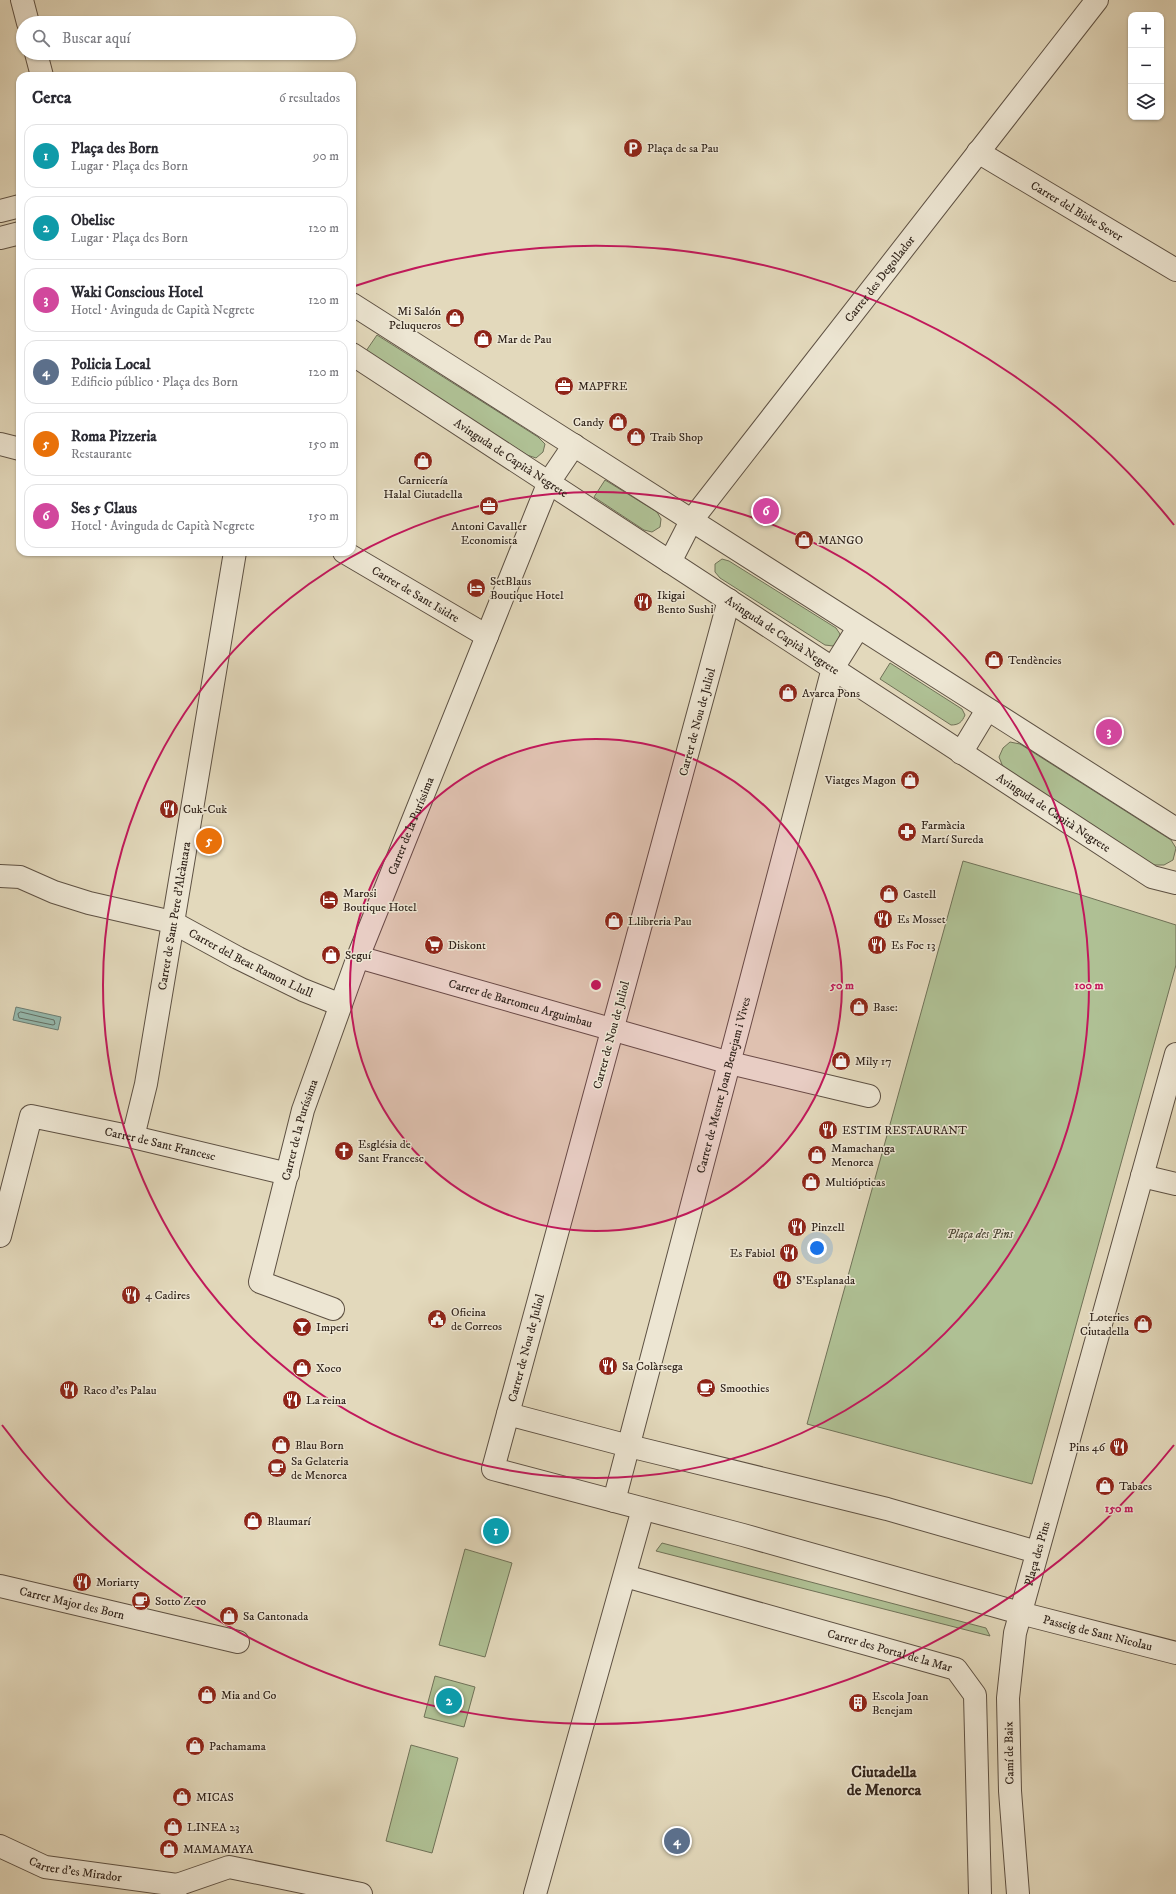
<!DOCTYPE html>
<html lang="es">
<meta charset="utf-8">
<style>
:root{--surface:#fff;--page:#f7f7f7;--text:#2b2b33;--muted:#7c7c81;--line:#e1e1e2;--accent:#8f2418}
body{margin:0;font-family:"IM FELL DW Pica",serif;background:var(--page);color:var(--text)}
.controls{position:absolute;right:12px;top:12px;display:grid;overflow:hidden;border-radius:8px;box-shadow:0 1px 3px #0004}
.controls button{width:36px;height:36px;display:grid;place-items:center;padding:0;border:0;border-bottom:1px solid var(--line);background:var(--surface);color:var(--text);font:20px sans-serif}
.you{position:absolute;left:817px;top:1248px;width:14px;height:14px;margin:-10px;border:3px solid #fff;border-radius:50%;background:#1a73e8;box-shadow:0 0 0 6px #1a73e833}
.badge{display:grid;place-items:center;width:26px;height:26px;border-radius:50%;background:var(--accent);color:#fff;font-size:13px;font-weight:700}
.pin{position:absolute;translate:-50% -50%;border:2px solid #fff;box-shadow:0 1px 4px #0006}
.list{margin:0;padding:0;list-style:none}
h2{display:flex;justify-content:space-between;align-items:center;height:52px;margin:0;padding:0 16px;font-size:17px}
h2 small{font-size:13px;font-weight:400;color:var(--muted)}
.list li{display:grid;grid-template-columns:26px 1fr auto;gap:12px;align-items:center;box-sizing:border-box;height:64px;margin:0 8px 8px;padding:0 8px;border:1px solid var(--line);border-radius:12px}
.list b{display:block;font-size:15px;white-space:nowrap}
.list p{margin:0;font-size:13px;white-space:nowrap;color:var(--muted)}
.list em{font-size:13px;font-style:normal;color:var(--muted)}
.icon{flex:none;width:22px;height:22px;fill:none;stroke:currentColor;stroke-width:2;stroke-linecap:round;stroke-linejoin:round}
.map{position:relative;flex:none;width:1176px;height:1894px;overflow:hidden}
.search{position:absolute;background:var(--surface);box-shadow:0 1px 3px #0004;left:16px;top:16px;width:340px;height:44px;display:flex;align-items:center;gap:10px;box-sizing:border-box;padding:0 14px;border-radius:22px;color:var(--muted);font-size:15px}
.panel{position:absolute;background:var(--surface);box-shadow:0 1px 3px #0004;left:16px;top:72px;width:340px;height:484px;border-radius:12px}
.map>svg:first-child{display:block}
.green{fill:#afc094;stroke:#707258}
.water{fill:#95baaf;stroke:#6d7e74}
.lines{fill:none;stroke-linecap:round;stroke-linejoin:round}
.shore{stroke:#636f65;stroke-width:1}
.minor-casing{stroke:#5e5143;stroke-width:24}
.minor{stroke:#ede6d3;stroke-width:22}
.ring{fill:none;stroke:#c2185b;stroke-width:2}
.labels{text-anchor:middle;stroke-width:3;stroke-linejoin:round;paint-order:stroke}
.poi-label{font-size:12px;fill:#31241b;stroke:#ede6d3;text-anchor:start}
.street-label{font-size:12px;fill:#31241b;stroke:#ede6d3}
.park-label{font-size:12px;font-style:italic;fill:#504b39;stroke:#ede6d3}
.district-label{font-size:16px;font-weight:bold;fill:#31241b;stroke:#ede6d3}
.centre{fill:#c2185b;stroke:#ede6d3;stroke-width:2}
.ring-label{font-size:12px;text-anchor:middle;font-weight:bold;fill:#c2185b;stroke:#ede6d3;stroke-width:3;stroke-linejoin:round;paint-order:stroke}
</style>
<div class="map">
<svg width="1176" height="1894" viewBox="0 0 1176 1894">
<rect width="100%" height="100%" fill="#e3d9bc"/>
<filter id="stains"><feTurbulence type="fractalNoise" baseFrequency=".005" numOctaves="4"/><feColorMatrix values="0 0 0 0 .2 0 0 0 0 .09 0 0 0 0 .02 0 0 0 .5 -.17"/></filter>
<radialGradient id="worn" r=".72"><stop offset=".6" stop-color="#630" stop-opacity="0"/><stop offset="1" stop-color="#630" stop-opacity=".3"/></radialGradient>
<!-- green -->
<g class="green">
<polygon points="377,335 538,437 545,444 543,452 536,458 527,455 366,351"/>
<polygon points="605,480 657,512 661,519 660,527 652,532 644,530 594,497"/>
<polygon points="722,559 729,561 836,628 840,634 838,641 833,646 825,645 720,578 715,572 715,564"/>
<path d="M890,663L962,709L965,715C962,722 959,725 951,725L880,679Z"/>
<polygon points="1010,742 1020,744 1171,840 1176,848 1173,860 1164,865 1153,865 1003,767 999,757 1003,748"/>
<polygon points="963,861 1078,894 1176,925 1176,965 1032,1484 807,1424"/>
<polygon points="662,1543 986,1628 990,1636 656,1551"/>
<polygon points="465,1549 512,1563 485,1657 439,1645"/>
<polygon points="435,1676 475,1687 464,1727 424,1717"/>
<polygon points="411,1745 458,1758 432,1853 386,1841"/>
</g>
<!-- water -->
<polygon class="water" points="16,1007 61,1017 58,1030 13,1020"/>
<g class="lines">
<!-- shore -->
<polygon class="shore" points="21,1012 54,1020 55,1024 53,1025 19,1018 18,1014"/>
<defs>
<g id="minor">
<polyline points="22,0 28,23"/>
<polyline points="36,53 42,76"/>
<path id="s1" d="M978,152L1176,270"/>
<polyline points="0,211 20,206"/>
<polyline points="0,238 20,233"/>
<polyline points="352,304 1176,829"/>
<path id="s2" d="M352,354L1152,877L1176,883"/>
<polyline points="0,444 20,449"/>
<path id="s3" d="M344,552L487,636"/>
<path id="s4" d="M670,562L691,521L1097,0"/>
<path id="s5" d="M729,600L493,1469L743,1535L1020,1613L1176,1653"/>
<polyline points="961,753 987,710"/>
<path id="s6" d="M0,876L20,877L54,892L89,903L172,922L238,958L303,990L341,1005"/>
<path id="s7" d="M358,957L730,1063L869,1096"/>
<path id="s8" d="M133,1137L146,1084L235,552"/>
<polyline points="1142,1176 1176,1184"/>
<path id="s9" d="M0,1236L31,1116L133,1137L288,1174"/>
<path id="s10" d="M333,1309L260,1282L303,1110L358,957L538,509L549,482L574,445"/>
<polyline points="508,1414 629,1446 887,1509 1037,1552"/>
<path id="s11" d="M614,1501L833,668L858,628"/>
<path id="s12" d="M625,1576L956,1669L975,1695L980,1894"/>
<path id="s13" d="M0,1586L238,1642"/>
<path id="s14" d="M0,1846L45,1867L177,1885"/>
<polyline points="175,1894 177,1885 229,1867 361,1894"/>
<polyline points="535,1894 643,1509"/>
<path id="s15" d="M1018,1894L1010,1791L1008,1698L1015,1633L1176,1054"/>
</g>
</defs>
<!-- minor casing -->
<use href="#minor" class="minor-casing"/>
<!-- minor -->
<use href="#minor" class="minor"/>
</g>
<!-- distance rings -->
<circle cx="596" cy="985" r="246" fill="#c2185b" fill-opacity=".12"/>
<g class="ring">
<circle cx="596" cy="985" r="246"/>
<circle cx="596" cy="985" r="493"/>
<path d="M1174 1445A739 739 0 0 1 2 1425M355 286A739 739 0 0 1 1174 525"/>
</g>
<!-- icons -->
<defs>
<symbol id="parking-disc" viewBox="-11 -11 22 22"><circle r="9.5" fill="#8f2418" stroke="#ede6d3"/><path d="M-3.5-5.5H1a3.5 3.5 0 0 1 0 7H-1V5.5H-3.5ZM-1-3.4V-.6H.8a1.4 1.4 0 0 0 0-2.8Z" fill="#fff"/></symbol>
<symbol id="shop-disc" viewBox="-11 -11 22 22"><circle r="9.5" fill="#8f2418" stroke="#ede6d3"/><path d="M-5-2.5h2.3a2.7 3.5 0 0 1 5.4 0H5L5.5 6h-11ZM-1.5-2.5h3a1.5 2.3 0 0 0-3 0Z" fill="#fff"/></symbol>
<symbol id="office-disc" viewBox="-11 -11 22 22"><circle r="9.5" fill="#8f2418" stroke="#ede6d3"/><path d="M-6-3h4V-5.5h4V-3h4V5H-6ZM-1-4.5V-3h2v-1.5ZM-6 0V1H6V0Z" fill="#fff"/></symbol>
<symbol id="hotel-disc" viewBox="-11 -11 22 22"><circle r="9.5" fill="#8f2418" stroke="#ede6d3"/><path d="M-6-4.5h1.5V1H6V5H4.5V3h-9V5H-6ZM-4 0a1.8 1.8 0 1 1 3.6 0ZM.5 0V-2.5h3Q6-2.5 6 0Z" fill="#fff"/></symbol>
<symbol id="restaurant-disc" viewBox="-11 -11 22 22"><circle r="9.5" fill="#8f2418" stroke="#ede6d3"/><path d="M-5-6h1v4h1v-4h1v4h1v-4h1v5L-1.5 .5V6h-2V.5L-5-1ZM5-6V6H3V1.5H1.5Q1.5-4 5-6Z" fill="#fff"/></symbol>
<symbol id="pharmacy-disc" viewBox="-11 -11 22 22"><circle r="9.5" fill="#8f2418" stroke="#ede6d3"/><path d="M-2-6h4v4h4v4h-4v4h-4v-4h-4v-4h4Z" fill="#fff"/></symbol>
<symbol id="supermarket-disc" viewBox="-11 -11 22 22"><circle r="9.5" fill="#8f2418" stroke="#ede6d3"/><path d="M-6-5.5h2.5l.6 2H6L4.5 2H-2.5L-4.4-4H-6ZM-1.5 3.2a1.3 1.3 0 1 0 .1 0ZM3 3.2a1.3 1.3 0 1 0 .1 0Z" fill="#fff"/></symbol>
<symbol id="church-disc" viewBox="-11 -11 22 22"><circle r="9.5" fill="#8f2418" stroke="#ede6d3"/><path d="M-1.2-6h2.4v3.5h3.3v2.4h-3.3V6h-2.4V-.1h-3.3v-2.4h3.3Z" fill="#fff"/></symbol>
<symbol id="civic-disc" viewBox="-11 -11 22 22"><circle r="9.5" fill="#8f2418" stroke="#ede6d3"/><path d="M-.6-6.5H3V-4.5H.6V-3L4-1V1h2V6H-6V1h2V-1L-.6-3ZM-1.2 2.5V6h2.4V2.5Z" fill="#fff"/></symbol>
<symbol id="bar-disc" viewBox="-11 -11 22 22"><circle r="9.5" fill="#8f2418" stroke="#ede6d3"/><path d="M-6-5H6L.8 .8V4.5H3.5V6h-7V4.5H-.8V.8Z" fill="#fff"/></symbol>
<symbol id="cafe-disc" viewBox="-11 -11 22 22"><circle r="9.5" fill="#8f2418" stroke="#ede6d3"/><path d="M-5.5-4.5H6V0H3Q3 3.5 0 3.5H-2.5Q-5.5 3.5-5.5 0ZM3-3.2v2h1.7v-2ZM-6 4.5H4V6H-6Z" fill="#fff"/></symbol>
<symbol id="building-disc" viewBox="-11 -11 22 22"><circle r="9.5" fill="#8f2418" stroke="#ede6d3"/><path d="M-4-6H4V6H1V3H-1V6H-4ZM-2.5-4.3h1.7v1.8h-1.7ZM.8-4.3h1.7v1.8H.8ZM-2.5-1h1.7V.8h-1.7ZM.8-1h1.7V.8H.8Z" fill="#fff"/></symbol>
</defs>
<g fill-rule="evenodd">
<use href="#parking-disc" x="622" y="137" width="22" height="22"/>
<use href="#shop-disc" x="444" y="307" width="22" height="22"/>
<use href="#shop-disc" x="472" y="328" width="22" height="22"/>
<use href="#office-disc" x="553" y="375" width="22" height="22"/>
<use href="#shop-disc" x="607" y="411" width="22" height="22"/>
<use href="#shop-disc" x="625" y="426" width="22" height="22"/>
<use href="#shop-disc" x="412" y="450" width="22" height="22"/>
<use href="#office-disc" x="478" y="495" width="22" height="22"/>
<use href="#shop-disc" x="793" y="529" width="22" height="22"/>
<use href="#hotel-disc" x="465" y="577" width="22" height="22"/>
<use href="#restaurant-disc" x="632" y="591" width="22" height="22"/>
<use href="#shop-disc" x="983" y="649" width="22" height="22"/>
<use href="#shop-disc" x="777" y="682" width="22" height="22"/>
<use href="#shop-disc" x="899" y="769" width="22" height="22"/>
<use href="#restaurant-disc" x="158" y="798" width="22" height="22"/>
<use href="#pharmacy-disc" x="896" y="821" width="22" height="22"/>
<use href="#shop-disc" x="878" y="883" width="22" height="22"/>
<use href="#hotel-disc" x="318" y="889" width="22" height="22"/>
<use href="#restaurant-disc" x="872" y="908" width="22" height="22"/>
<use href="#shop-disc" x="603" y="910" width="22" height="22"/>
<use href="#supermarket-disc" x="423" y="934" width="22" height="22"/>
<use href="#restaurant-disc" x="866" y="934" width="22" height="22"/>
<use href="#shop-disc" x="320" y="944" width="22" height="22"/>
<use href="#shop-disc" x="848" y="996" width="22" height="22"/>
<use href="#shop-disc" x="830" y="1050" width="22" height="22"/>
<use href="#restaurant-disc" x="817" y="1119" width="22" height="22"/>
<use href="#church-disc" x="333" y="1140" width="22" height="22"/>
<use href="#shop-disc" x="806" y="1144" width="22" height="22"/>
<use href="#shop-disc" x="800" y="1171" width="22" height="22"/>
<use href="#restaurant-disc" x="786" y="1216" width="22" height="22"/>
<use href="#restaurant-disc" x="778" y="1242" width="22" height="22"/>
<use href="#restaurant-disc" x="771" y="1269" width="22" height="22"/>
<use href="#restaurant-disc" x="120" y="1284" width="22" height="22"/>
<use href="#civic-disc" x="426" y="1308" width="22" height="22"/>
<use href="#shop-disc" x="1132" y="1313" width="22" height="22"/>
<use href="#bar-disc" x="291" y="1316" width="22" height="22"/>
<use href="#restaurant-disc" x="597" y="1355" width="22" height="22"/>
<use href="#shop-disc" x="291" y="1357" width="22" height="22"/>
<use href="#cafe-disc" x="695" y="1377" width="22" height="22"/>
<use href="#restaurant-disc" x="58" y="1379" width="22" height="22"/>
<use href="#restaurant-disc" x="281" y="1389" width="22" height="22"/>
<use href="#shop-disc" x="270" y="1434" width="22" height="22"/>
<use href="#restaurant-disc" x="1108" y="1436" width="22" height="22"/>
<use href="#cafe-disc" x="266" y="1457" width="22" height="22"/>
<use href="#shop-disc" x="1094" y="1475" width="22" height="22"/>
<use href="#shop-disc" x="242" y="1510" width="22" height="22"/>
<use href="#restaurant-disc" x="71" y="1571" width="22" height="22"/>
<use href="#cafe-disc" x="130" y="1590" width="22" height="22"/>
<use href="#shop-disc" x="218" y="1605" width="22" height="22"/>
<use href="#shop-disc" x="196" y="1684" width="22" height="22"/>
<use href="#building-disc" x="847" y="1692" width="22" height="22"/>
<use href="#shop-disc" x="184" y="1735" width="22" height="22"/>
<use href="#shop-disc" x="171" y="1786" width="22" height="22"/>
<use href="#shop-disc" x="162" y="1816" width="22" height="22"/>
<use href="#shop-disc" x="158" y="1838" width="22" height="22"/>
</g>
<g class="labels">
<!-- poi labels -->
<g class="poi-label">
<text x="647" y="152">Plaça de sa Pau</text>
<text x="441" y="315" text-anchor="end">Mi Salón<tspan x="441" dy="14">Peluqueros</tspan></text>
<text x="497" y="343">Mar de Pau</text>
<text x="578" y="390">MAPFRE</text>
<text x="604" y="426" text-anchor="end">Candy</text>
<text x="650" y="441">Traib Shop</text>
<text x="423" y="484" text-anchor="middle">Carnicería<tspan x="423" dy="14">Halal Ciutadella</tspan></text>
<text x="489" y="530" text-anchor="middle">Antoni Cavaller<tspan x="489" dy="14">Economista</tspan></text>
<text x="818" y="544">MANGO</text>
<text x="490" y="585">SetBlaus<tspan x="490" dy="14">Boutique Hotel</tspan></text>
<text x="657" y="599">Ikigai<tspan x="657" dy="14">Bento Sushi</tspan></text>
<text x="1008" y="664">Tendències</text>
<text x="802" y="697">Avarca Pons</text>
<text x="896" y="784" text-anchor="end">Viatges Magon</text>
<text x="183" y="813">Cuk-Cuk</text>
<text x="921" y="829">Farmàcia<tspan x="921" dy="14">Martí Sureda</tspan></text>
<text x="343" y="897">Marosi<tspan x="343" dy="14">Boutique Hotel</tspan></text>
<text x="903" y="898">Castell</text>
<text x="897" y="923">Es Mosset</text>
<text x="628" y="925">Llibreria Pau</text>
<text x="448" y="949">Diskont</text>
<text x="891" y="949">Es Foc 13</text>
<text x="345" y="959">Seguí</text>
<text x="873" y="1011">Base:</text>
<text x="855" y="1065">Mily 17</text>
<text x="842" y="1134">ESTIM RESTAURANT</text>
<text x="358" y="1148">Església de<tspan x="358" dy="14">Sant Francesc</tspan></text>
<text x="831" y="1152">Mamachanga<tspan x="831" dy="14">Menorca</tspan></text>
<text x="825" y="1186">Multiópticas</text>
<text x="811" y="1231">Pinzell</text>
<text x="775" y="1257" text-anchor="end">Es Fabiol</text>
<text x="796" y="1284">S’Esplanada</text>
<text x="145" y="1299">4 Cadires</text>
<text x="451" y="1316">Oficina<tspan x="451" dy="14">de Correos</tspan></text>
<text x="1129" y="1321" text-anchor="end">Loteries<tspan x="1129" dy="14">Ciutadella</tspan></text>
<text x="316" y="1331">Imperi</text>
<text x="622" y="1370">Sa Colàrsega</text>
<text x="316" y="1372">Xoco</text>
<text x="720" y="1392">Smoothies</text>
<text x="83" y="1394">Raco d'es Palau</text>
<text x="306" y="1404">La reina</text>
<text x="295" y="1449">Blau Born</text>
<text x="1105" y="1451" text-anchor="end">Pins 46</text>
<text x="291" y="1465">Sa Gelateria<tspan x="291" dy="14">de Menorca</tspan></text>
<text x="1119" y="1490">Tabacs</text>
<text x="267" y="1525">Blaumarí</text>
<text x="96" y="1586">Moriarty</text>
<text x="155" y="1605">Sotto Zero</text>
<text x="243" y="1620">Sa Cantonada</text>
<text x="221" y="1699">Mia and Co</text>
<text x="872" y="1700">Escola Joan<tspan x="872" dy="14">Benejam</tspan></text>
<text x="209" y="1750">Pachamama</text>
<text x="196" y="1801">MICAS</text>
<text x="187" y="1831">LINEA 23</text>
<text x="183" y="1853">MAMAMAYA</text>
</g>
<!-- street labels -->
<g class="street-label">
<text dy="4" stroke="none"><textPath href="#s1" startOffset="115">Carrer del Bisbe Sever</textPath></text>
<text dy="4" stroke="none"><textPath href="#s4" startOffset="353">Carrer des Degollador</textPath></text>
<text dy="4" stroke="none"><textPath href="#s2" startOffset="190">Avinguda de Capità Negrete</textPath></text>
<text dy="4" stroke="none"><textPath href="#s3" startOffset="83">Carrer de Sant Isidre</textPath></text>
<text dy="4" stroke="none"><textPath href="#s2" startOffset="514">Avinguda de Capità Negrete</textPath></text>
<text transform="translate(697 722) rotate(-75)" y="4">Carrer de Nou de Juliol</text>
<text dy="4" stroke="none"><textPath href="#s2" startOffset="838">Avinguda de Capità Negrete</textPath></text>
<text dy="4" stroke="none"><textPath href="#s10" startOffset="559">Carrer de la Puríssima</textPath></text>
<text dy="4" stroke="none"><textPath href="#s8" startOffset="225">Carrer de Sant Pere d'Alcàntara</textPath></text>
<text dy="4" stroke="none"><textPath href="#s6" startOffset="268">Carrer del Beat Ramon Llull</textPath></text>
<text dy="4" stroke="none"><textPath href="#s7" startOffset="169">Carrer de Bartomeu Arguimbau</textPath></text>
<text transform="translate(611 1035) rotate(-75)" y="4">Carrer de Nou de Juliol</text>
<text dy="4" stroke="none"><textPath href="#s11" startOffset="430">Carrer de Mestre Joan Benejam i Vives</textPath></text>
<text dy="4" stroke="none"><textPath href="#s10" startOffset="235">Carrer de la Puríssima</textPath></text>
<text dy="4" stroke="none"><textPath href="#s9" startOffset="256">Carrer de Sant Francesc</textPath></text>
<text transform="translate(526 1348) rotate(-75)" y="4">Carrer de Nou de Juliol</text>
<text dy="4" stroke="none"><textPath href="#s15" startOffset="344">Plaça des Pins</textPath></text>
<text dy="4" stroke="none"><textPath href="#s13" startOffset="74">Carrer Major des Born</textPath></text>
<text dy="4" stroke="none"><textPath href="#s5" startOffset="1527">Passeig de Sant Nicolau</textPath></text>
<text dy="4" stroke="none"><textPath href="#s12" startOffset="275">Carrer des Portal de la Mar</textPath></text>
<text transform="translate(1009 1753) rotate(-91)" y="4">Camí de Baix</text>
<text dy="4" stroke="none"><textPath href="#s14" startOffset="80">Carrer d'es Mirador</textPath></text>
</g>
<!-- park labels -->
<g class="park-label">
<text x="980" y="1238">Plaça des Pins</text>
</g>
<!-- district labels -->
<g class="district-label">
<text x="884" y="1777">Ciutadella<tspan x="884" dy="18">de Menorca</tspan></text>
</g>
</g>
<circle cx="596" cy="985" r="6" class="centre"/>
<g class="ring-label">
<text x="842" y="989">50 m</text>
<text x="1089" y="989">100 m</text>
<text x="1119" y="1512">150 m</text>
</g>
<rect width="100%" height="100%" filter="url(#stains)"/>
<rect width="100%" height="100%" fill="url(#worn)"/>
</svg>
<div class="controls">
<button>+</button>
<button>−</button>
<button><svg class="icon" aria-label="layers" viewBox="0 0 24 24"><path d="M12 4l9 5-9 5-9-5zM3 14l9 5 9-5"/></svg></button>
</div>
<div class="you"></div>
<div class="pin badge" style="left:496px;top:1531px;background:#0f9aa8">1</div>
<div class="pin badge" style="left:449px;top:1701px;background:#0f9aa8">2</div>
<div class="pin badge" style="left:1109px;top:732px;background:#d1479c">3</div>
<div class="pin badge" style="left:677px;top:1841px;background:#5c6f8a">4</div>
<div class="pin badge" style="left:209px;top:841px;background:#e8710a">5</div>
<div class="pin badge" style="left:766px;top:511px;background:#d1479c">6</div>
<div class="search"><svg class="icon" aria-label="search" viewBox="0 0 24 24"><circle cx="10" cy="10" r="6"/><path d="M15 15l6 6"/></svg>Buscar aquí</div>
<section class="panel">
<h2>Cerca<small>6 resultados</small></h2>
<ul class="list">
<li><span class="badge" style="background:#0f9aa8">1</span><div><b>Plaça des Born</b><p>Lugar · Plaça des Born</p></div><em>90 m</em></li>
<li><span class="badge" style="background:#0f9aa8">2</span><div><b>Obelisc</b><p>Lugar · Plaça des Born</p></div><em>120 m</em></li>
<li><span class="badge" style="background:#d1479c">3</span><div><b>Waki Conscious Hotel</b><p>Hotel · Avinguda de Capità Negrete</p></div><em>120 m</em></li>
<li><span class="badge" style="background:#5c6f8a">4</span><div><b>Policia Local</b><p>Edificio público · Plaça des Born</p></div><em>120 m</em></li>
<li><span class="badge" style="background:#e8710a">5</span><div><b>Roma Pizzeria</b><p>Restaurante</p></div><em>150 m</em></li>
<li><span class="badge" style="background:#d1479c">6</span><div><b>Ses 5 Claus</b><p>Hotel · Avinguda de Capità Negrete</p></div><em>150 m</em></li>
</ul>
</section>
</div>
